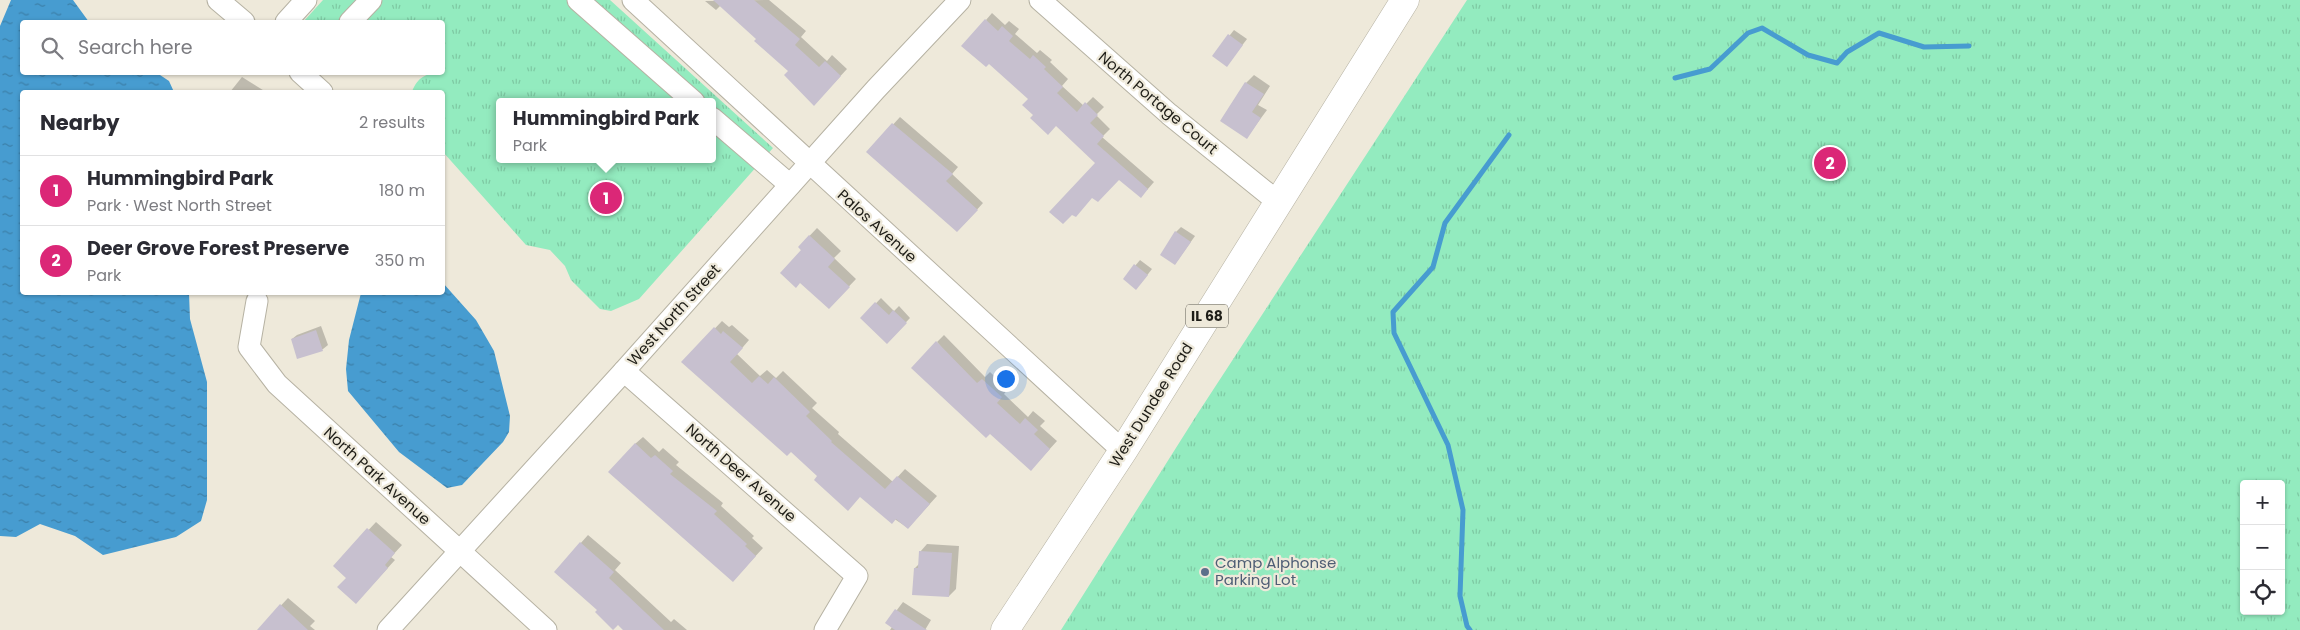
<!DOCTYPE html>
<meta charset="utf-8">
<style>
:root{--surface:#fff;--page:#f7f7f7;--text:#2b2b33;--muted:#7c7c81;--line:#e1e1e2;--accent:#db2777}
body{margin:0;font-family:Poppins,sans-serif;background:var(--page);color:var(--text)}
.controls{position:absolute;right:15px;bottom:15px;display:grid;overflow:hidden;border-radius:5px;box-shadow:0 1px 4px #0004}
.controls button{width:45px;height:45px;display:grid;place-items:center;padding:0;border:0;border-bottom:1px solid var(--line);background:var(--surface);color:var(--text);font:25px sans-serif}
.you{position:absolute;left:1005px;top:378px;width:18px;height:18px;margin:-12px;border:4px solid #fff;border-radius:50%;background:#1a73e8;box-shadow:0 0 0 8px #1a73e833}
.badge{display:grid;place-items:center;width:32px;height:32px;border-radius:50%;background:var(--accent);color:#fff;font-size:16px;font-weight:700}
.pin{position:absolute;translate:-50% -50%;border:2px solid #fff;box-shadow:0 1px 5px #0006}
.popup{position:absolute;left:496px;top:98px;width:220px;height:65px;box-sizing:border-box;display:grid;place-content:center;border-radius:5px;background:var(--surface);filter:drop-shadow(0 1px 4px #0005);font-size:16px;white-space:nowrap;color:var(--muted)}
.popup b{font-size:19px;color:var(--text)}
.popup::after{content:'';position:absolute;left:50%;top:100%;margin-left:-10px;border:10px solid transparent;border-top-color:var(--surface)}
.list{margin:0;padding:0;list-style:none}
h2{display:flex;justify-content:space-between;align-items:center;height:65px;margin:0;padding:0 20px;font-size:21px}
h2 small{font-size:16px;font-weight:400;color:var(--muted)}
.list li{display:grid;grid-template-columns:32px 1fr auto;gap:15px;align-items:center;box-sizing:border-box;height:70px;padding:0 20px;border-top:1px solid var(--line)}
.list b{display:block;font-size:19px;white-space:nowrap}
.list p{margin:0;font-size:16px;white-space:nowrap;color:var(--muted)}
.list em{font-size:16px;font-style:normal;color:var(--muted)}
.icon{flex:none;width:28px;height:28px;fill:none;stroke:currentColor;stroke-width:2;stroke-linecap:round;stroke-linejoin:round}
.map{position:relative;flex:none;width:2300px;height:630px;overflow:hidden}
.search{position:absolute;background:var(--surface);box-shadow:0 1px 4px #0004;left:20px;top:20px;width:425px;height:55px;display:flex;align-items:center;gap:12px;box-sizing:border-box;padding:0 18px;border-radius:5px;color:var(--muted);font-size:19px}
.panel{position:absolute;background:var(--surface);box-shadow:0 1px 4px #0004;left:20px;top:90px;width:425px;height:205px;border-radius:5px}
.map>svg:first-child{display:block}
.park{fill:url(#park-tufts);fill-rule:evenodd}
.water{fill:url(#water-ripples)}
.shadow{fill:#0003}
.lines{fill:none;stroke-linecap:round;stroke-linejoin:round}
.stream{stroke:#479cd0;stroke-width:5}
.building{fill:#c7c0cf}
.minor-casing{stroke:#b6b2a3;stroke-width:23}
.major-casing{stroke:#b6b2a3;stroke-width:29}
.minor{stroke:#fff;stroke-width:21}
.major{stroke:#fff;stroke-width:28}
.service-dot{fill:#5c6f8a;stroke:#eee9da;stroke-width:2}
.labels{text-anchor:middle;stroke-width:4.5;stroke-linejoin:round;paint-order:stroke}
.shield{fill:#eee9da;stroke:#5c5a52;stroke-width:1}
.shield-label{font-size:14px;font-weight:bold;fill:#1e1d17}
.street-label{font-size:15px;fill:#1e1d17;stroke:#eee9da}
.service-label{font-size:15px;fill:#4e5e75;stroke:#eee9da;text-anchor:start}
</style>
<div class="map">
<svg width="2300" height="630" viewBox="0 0 2300 630">
<defs>
<pattern id="park-tufts" width="24" height="20" patternUnits="userSpaceOnUse" patternTransform="scale(1.25)"><rect width="24" height="20" fill="#93ebbf"/><path d="M3 7l-1-3M5 7V3M7 7l1-3M15 17l-1-3M17 17v-4M19 17l1-3" fill="none" stroke="#7ec9a3"/></pattern>
<pattern id="water-ripples" width="26" height="14" patternUnits="userSpaceOnUse" patternTransform="scale(1.25)"><rect width="26" height="14" fill="#479cd0"/><path d="M2 4q2-2 4 0t4 0M15 11q2-2 4 0t4 0" fill="none" stroke="#3b7fa8"/></pattern>
</defs>
<rect width="100%" height="100%" fill="#eee9da"/>
<!-- park -->
<g class="park">
<path d="M323,0H610L773,148L639,299L611,311L600,309L571,280L565,266L550,250L526,245L443,152L442,92H412C417,77 427,73 442,72V22H303ZM500,102H712V159H500Z"/>
<path d="M1467,0H2300V630H1061L1198,413ZM2244,484H2281V611H2244Z"/>
</g>
<!-- water -->
<g class="water">
<polygon points="11,0 73,0 89,22 22,22 22,72 157,73 169,81 174,92 22,92 22,292 189,293 190,319 207,382 207,500 201,521 176,537 103,555 75,536 40,524 16,537 0,536 0,26"/>
<polygon points="443,283 476,320 494,351 510,416 509,432 503,442 462,485 447,488 399,452 348,391 346,369 349,340 361,293 442,292"/>
</g>
<!-- shadow -->
<g class="shadow">
<polygon points="769,0 806,31 801,37 827,61 832,55 847,69 821,97 721,5 716,10 705,1"/>
<polygon points="992,13 1005,25 1009,21 1019,29 1015,34 1037,53 1040,50 1052,60 1050,62 1068,79 1062,86 1084,106 1093,97 1104,107 1096,115 1110,129 1102,137 1154,182 1147,190 1097,163 1056,125 1034,115 1030,99 986,20"/>
<polygon points="1234,30 1247,39 1231,60 1214,55"/>
<polygon points="1254,75 1270,86 1258,105 1267,110 1247,137 1222,121 1246,83"/>
<polygon points="242,77 266,92 230,92"/>
<polygon points="900,117 958,167 952,174 983,203 964,224 868,152"/>
<polygon points="1181,227 1195,236 1175,264 1176,232"/>
<polygon points="817,228 841,251 834,258 856,279 836,300 799,247"/>
<polygon points="1140,260 1152,269 1141,283 1124,279"/>
<polygon points="881,298 894,311 899,306 910,318 887,342 862,318"/>
<polygon points="722,321 729,327 732,325 749,340 737,354 760,376 767,370 776,378 783,371 817,403 812,408 839,432 838,434 893,482 905,469 937,496 908,528 860,496 819,476 791,450 683,362"/>
<polygon points="321,326 328,345 323,349 298,358 292,339 297,335"/>
<polygon points="944,335 985,377 990,372 1008,389 1004,394 1028,417 1033,411 1045,421 1040,426 1057,441 1038,462 937,342"/>
<polygon points="643,437 659,452 663,448 679,462 676,465 723,503 721,506 754,536 752,538 763,548 740,573 635,444"/>
<polygon points="376,522 402,545 391,557 395,560 363,595 335,566"/>
<polygon points="588,535 621,563 615,570 671,622 674,619 687,630 625,630 555,572"/>
<polygon points="927,544 959,546 956,589 949,596 915,568 919,564 920,552"/>
<polygon points="288,598 315,621 310,626 315,630 258,630"/>
<polygon points="903,602 931,620 925,630 890,630 892,627 887,623"/>
</g>
<g class="lines">
<!-- stream -->
<g class="stream">
<polyline points="1675,78 1710,69 1748,33 1762,28 1808,55 1837,63 1847,52 1879,33 1924,47 1969,46"/>
<polyline points="1470,630 1467,626 1460,596 1463,510 1448,445 1394,333 1393,312 1433,267 1445,223 1509,135"/>
</g>
</g>
<!-- building -->
<g class="building">
<polygon points="713,0 754,0 800,39 795,45 819,67 825,61 841,76 814,106 784,75 788,71 754,41 756,39"/>
<polygon points="985,19 998,31 1002,26 1013,36 1009,41 1030,59 1033,55 1046,67 1044,69 1063,87 1057,93 1077,112 1085,102 1098,115 1090,123 1104,136 1097,144 1148,189 1141,198 1119,180 1098,202 1092,198 1076,217 1072,215 1063,224 1049,212 1095,163 1056,126 1048,135 1030,118 1033,115 1022,105 1028,99 989,64 986,67 961,46"/>
<polygon points="1228,34 1243,45 1227,67 1212,56"/>
<polygon points="1245,82 1264,94 1252,112 1261,118 1247,139 1220,121"/>
<polygon points="892,123 953,174 946,181 978,210 957,232 866,152"/>
<polygon points="1175,231 1191,242 1175,265 1160,255"/>
<polygon points="809,235 835,259 828,267 850,287 829,309 800,283 796,288 780,273 801,250 798,247"/>
<polygon points="1134,264 1148,275 1136,290 1123,279"/>
<polygon points="875,302 889,315 893,310 907,323 887,344 860,318"/>
<polygon points="714,327 721,334 723,331 743,348 730,362 752,383 759,376 768,384 774,377 810,412 806,416 832,441 831,442 885,489 897,476 930,504 908,529 896,519 892,524 860,497 848,511 814,480 817,476 791,452 787,456 681,362"/>
<polygon points="316,330 323,351 297,359 291,339"/>
<polygon points="936,341 977,383 982,379 1002,397 997,403 1020,424 1025,418 1038,430 1034,434 1050,449 1031,471 990,434 986,438 911,368"/>
<polygon points="635,443 651,458 655,455 673,471 670,474 717,511 714,514 747,544 745,546 756,556 733,582 608,472"/>
<polygon points="367,528 395,553 385,565 388,568 356,604 337,587 346,578 333,566"/>
<polygon points="580,542 614,572 609,578 664,630 623,630 618,625 613,630 595,612 597,610 554,572"/>
<polygon points="919,551 952,553 949,597 912,595 914,568 918,568"/>
<polygon points="280,604 308,630 257,630"/>
<polygon points="895,609 927,630 895,630 885,623"/>
</g>
<g class="lines">
<defs>
<g id="minor">
<polyline points="218,0 244,22"/>
<polyline points="578,0 694,102"/>
<polyline points="633,0 1123,451"/>
<polyline points="1040,0 1169,114 1278,202"/>
<polyline points="286,22 306,0"/>
<polyline points="350,22 371,0"/>
<polyline points="300,72 322,92"/>
<polyline points="712,118 790,185"/>
<polyline points="257,301 249,347 277,384 546,630"/>
<polyline points="624,371 857,576 825,630"/>
<polyline points="388,630 624,371 876,89 960,0"/>
</g>
<polyline id="major" points="1005,630 1123,451 1405,0"/>
</defs>
<!-- minor casing -->
<use href="#minor" class="minor-casing"/>
<!-- major casing -->
<use href="#major" class="major-casing"/>
<!-- minor -->
<use href="#minor" class="minor"/>
<!-- major -->
<use href="#major" class="major"/>
</g>
<!-- markers -->
<circle class="service-dot" cx="1205" cy="572" r="5"/>
<g class="labels">
<!-- shield labels -->
<rect class="shield" x="1186" y="304.5" width="42" height="23" rx="4"/>
<g class="shield-label">
<text x="1207" y="321">IL 68</text>
</g>
<!-- street labels -->
<g class="street-label">
<text transform="translate(1158 103) rotate(40)" y="5">North Portage Court</text>
<text transform="translate(877 226) rotate(42)" y="5">Palos Avenue</text>
<text transform="translate(674 315) rotate(-48)" y="5">West North Street</text>
<text transform="translate(1151 405) rotate(-58)" y="5">West Dundee Road</text>
<text transform="translate(741 473) rotate(41)" y="5">North Deer Avenue</text>
<text transform="translate(377 476) rotate(42)" y="5">North Park Avenue</text>
</g>
<!-- service labels -->
<g class="service-label">
<text x="1215" y="568">Camp Alphonse<tspan x="1215" dy="17">Parking Lot</tspan></text>
</g>
</g>
</svg>
<div class="controls">
<button>+</button>
<button>−</button>
<button><svg class="icon" aria-label="locate" viewBox="0 0 24 24"><circle cx="12" cy="12" r="6"/><path d="M12 2v4M12 18v4M2 12h4M18 12h4"/></svg></button>
</div>
<div class="you"></div>
<div class="pin badge" style="left:606px;top:198px">1</div>
<div class="popup"><b>Hummingbird Park</b>Park</div>
<div class="pin badge" style="left:1830px;top:163px">2</div>
<div class="search"><svg class="icon" aria-label="search" viewBox="0 0 24 24"><circle cx="10" cy="10" r="6"/><path d="M15 15l6 6"/></svg>Search here</div>
<section class="panel">
<h2>Nearby<small>2 results</small></h2>
<ul class="list">
<li><span class="badge">1</span><div><b>Hummingbird Park</b><p>Park · West North Street</p></div><em>180 m</em></li>
<li><span class="badge">2</span><div><b>Deer Grove Forest Preserve</b><p>Park</p></div><em>350 m</em></li>
</ul>
</section>
</div>
